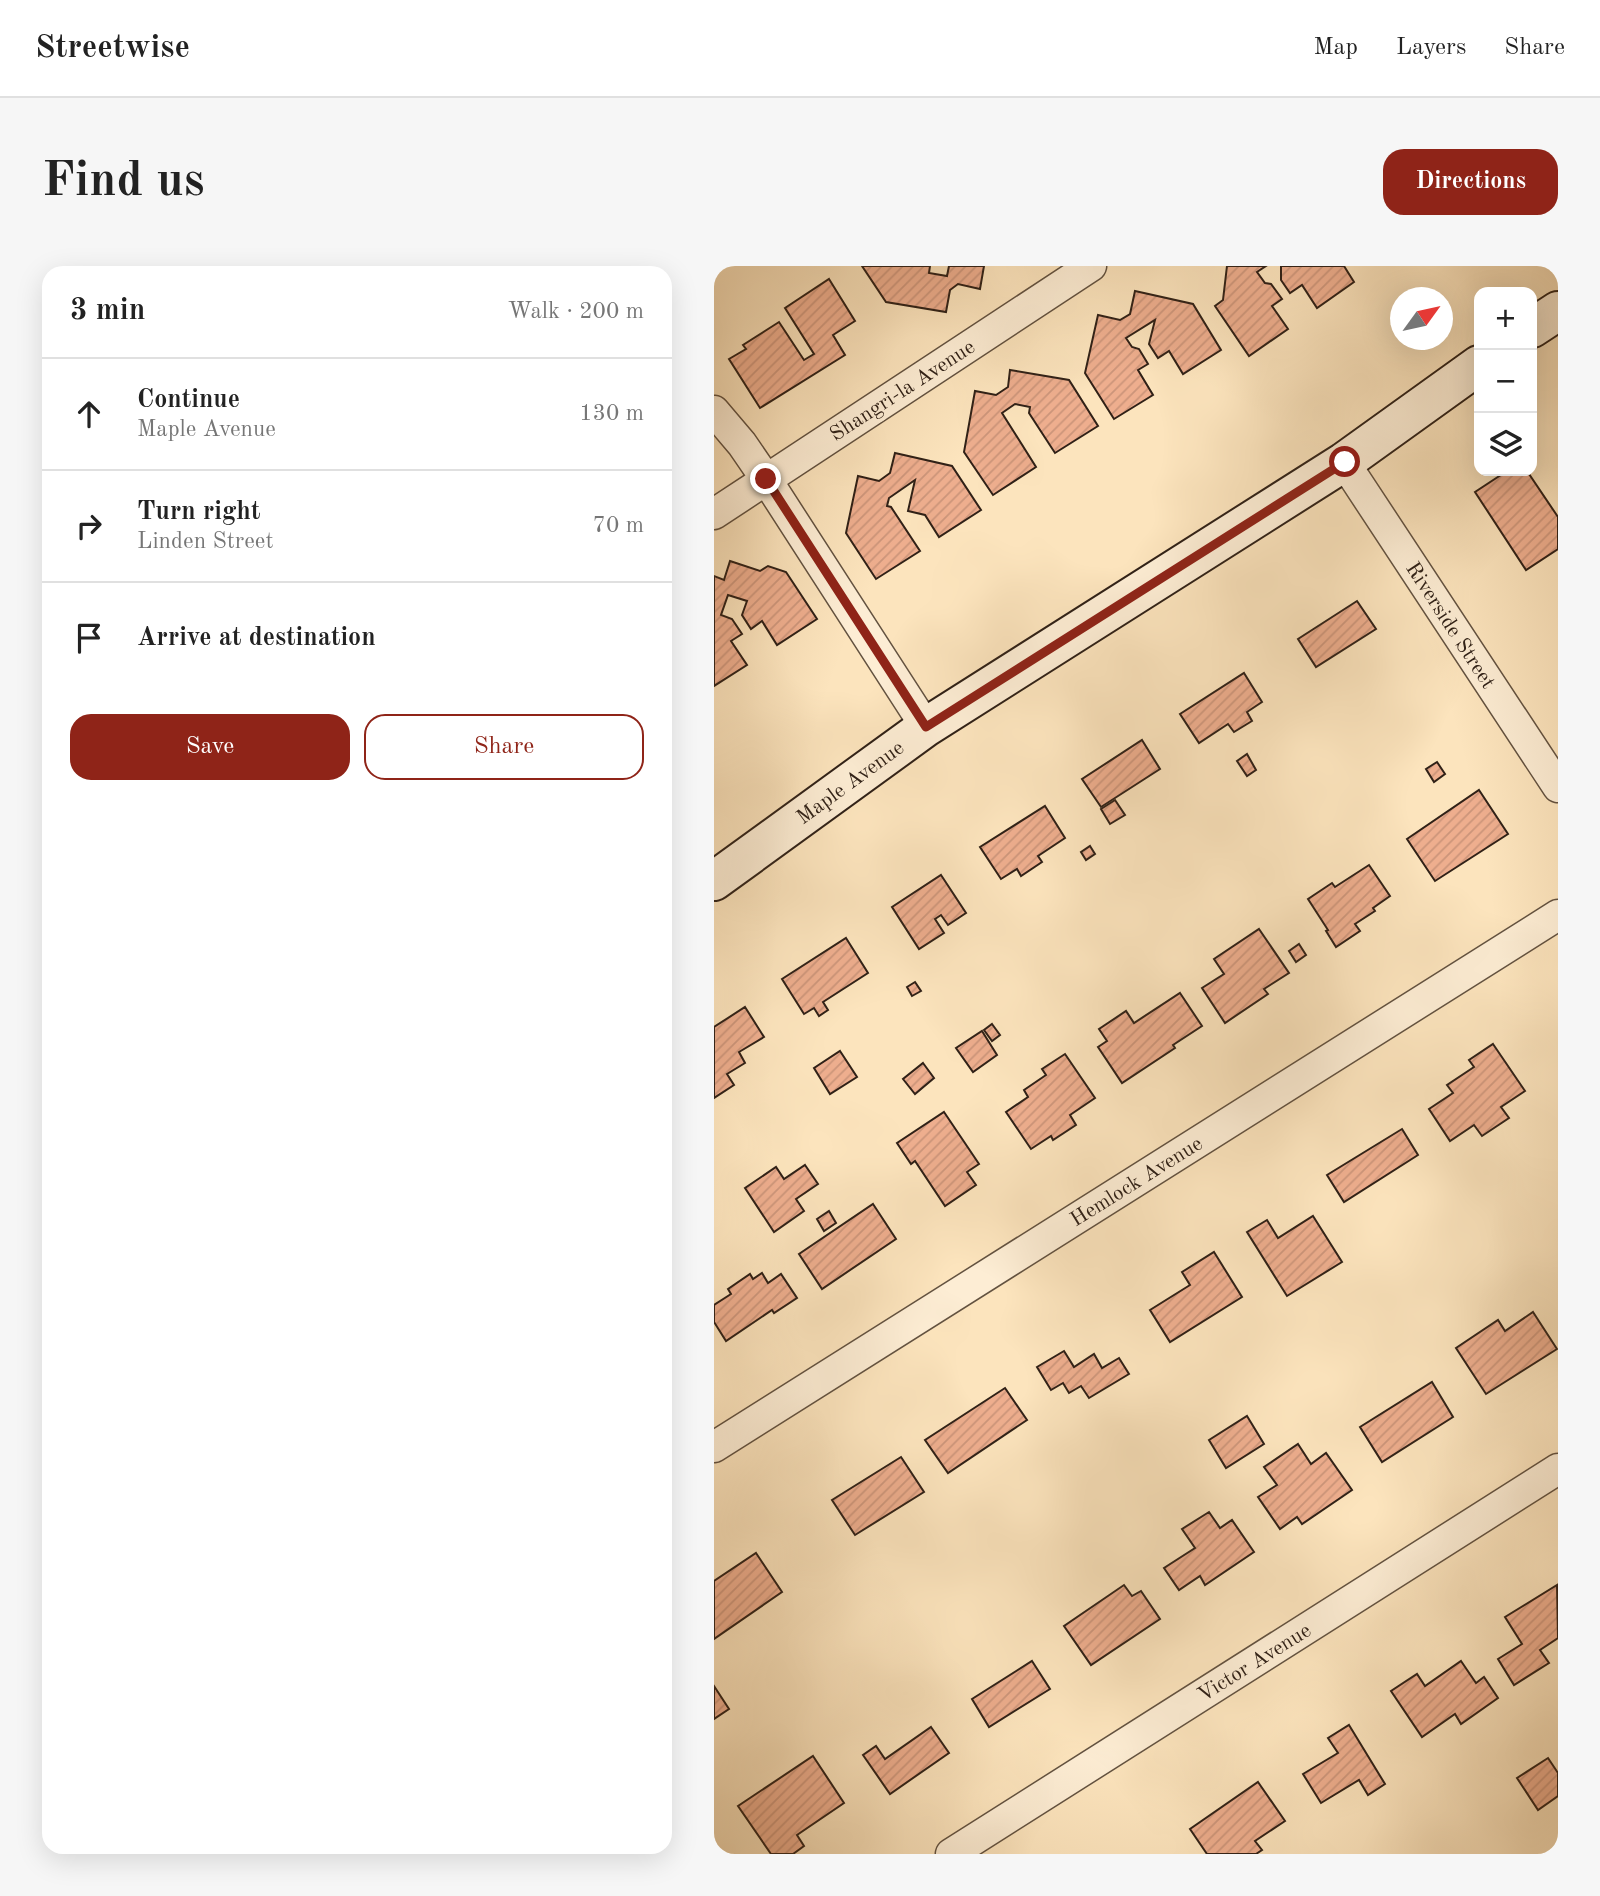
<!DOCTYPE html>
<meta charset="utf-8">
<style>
:root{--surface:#fff;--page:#f6f6f6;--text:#222;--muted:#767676;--line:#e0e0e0;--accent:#8f2418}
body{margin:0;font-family:"Old Standard TT",serif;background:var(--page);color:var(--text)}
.controls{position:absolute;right:21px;top:21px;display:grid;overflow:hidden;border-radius:14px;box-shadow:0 7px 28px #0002}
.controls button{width:63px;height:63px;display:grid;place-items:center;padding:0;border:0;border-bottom:2px solid var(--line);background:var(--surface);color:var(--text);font:35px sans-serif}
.compass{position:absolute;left:676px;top:21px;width:63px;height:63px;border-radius:50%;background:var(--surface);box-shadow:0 7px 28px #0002;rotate:57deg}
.stop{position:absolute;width:21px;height:21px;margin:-16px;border:5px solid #8f2418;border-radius:50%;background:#fff}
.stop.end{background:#8f2418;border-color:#fff;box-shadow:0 2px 7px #0008}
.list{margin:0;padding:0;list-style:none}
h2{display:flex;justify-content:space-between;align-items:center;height:91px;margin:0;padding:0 28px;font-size:30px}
h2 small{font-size:23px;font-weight:400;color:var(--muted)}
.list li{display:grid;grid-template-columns:46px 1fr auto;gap:21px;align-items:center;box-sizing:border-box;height:112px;padding:0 28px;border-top:2px solid var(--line)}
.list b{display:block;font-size:26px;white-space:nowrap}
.list p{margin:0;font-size:23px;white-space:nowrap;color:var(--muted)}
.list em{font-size:23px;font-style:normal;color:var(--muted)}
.actions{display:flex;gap:14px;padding:21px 28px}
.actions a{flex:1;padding:16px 0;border:2px solid var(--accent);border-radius:21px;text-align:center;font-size:24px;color:var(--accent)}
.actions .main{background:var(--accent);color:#fff}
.icon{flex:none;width:38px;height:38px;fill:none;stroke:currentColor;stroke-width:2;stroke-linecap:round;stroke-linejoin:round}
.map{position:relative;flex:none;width:844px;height:1588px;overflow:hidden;border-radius:21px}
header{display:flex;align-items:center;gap:42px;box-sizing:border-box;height:98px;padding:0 35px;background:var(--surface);border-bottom:2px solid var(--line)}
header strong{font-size:33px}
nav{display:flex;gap:38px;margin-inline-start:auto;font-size:24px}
.intro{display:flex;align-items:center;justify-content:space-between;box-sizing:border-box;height:168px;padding:0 42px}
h1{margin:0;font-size:49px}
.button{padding:18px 32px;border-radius:21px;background:var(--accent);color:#fff;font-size:24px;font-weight:700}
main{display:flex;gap:42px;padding:0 42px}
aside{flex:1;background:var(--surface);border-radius:21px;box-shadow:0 7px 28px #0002}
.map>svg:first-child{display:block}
.building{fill:url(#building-hatch);stroke:#302117;stroke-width:2}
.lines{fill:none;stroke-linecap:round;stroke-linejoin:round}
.street-casing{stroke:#635240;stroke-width:33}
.secondary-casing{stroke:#302117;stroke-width:42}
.street{stroke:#fdedd4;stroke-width:30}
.secondary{stroke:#fdedd4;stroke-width:38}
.route{stroke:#8f2418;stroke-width:9}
.labels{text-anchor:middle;stroke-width:7;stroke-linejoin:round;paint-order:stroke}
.street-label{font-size:21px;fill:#302117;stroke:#fdedd4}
</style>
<header>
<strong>Streetwise</strong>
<nav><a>Map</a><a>Layers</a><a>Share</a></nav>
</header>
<div class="intro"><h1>Find us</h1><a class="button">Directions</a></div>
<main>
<aside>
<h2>3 min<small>Walk · 200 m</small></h2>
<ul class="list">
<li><svg class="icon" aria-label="ahead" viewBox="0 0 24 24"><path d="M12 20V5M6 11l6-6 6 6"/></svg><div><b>Continue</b><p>Maple Avenue</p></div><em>130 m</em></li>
<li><svg class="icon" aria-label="right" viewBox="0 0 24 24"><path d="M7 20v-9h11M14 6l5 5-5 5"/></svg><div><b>Turn right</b><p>Linden Street</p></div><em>70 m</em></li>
<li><svg class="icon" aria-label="arrive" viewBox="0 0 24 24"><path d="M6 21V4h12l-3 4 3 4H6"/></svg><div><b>Arrive at destination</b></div></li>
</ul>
<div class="actions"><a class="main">Save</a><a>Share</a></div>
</aside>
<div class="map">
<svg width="844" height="1588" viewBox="0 0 844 1588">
<defs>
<pattern id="building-hatch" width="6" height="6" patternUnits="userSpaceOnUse" patternTransform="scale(1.75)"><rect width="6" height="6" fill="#eeae8e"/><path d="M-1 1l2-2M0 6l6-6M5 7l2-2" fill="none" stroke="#cc957a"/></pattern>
</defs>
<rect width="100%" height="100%" fill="#fce4bd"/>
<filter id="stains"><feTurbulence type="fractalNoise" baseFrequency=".00286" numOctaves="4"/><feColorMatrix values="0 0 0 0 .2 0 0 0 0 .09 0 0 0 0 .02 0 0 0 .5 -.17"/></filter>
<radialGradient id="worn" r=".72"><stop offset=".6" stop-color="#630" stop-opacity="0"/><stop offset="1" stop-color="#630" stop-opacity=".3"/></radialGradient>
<!-- building -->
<g class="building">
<polygon points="148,0 216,0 215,7 233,10 235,0 270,0 266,23 244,18 236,24 232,46 172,36"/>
<polygon points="513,0 552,0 543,6 551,17 557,18 568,33 558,40 574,63 535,90 501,40 509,34"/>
<polygon points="567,0 630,0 640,16 603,42 588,19 576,27 567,14"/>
<polygon points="115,13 141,55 119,69 131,89 46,142 15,93 32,83 29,79 65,56 90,94 100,88 71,42"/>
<polygon points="421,25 479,38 507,84 469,108 455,85 444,92 435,78 441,54 412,72 418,81 425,83 434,98 424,104 439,129 400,153 371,107 384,49 406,54 416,48"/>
<polygon points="296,104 355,114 384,160 341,187 315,147 316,141 301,138 288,147 322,201 279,229 250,186 261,125 282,129 294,121"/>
<polygon points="181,187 238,200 267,244 225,271 211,249 194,245 201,214 175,232 173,240 177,241 206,285 162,313 132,267 144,210 165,215 176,207"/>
<polygon points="793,205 813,205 844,251 844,283 812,304 761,226"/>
<polygon points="16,295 46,305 54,300 72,306 103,353 63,379 48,355 37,363 28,349 33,335 14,329 7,349 18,353 28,368 17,375 33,399 0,420 0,310 10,314"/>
<polygon points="643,335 662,363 602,401 584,373"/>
<polygon points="530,407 548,436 533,446 538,455 520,466 514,458 485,477 466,448"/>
<polygon points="428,474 446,503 387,541 368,513"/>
<polygon points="533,488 542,504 533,510 523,495"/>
<polygon points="723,496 731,508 720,516 712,503"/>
<polygon points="765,524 794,568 721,615 693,573"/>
<polygon points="401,534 411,549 396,558 387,543"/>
<polygon points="331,540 351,572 324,590 328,596 307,610 303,603 287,613 266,581"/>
<polygon points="376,580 381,588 372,594 367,586"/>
<polygon points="655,599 676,630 659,642 661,645 641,658 646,665 622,681 612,665 614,664 594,633 618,617 621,621"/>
<polygon points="227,609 252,647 234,659 227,649 221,653 230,667 205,683 178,641"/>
<polygon points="545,663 575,707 550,723 554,728 511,757 488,722 510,708 500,693"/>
<polygon points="132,672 154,707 109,736 114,744 105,750 100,742 90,748 68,713"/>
<polygon points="585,678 592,689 582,696 575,685"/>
<polygon points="201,716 207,725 198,730 193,721"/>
<polygon points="466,727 488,760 459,779 461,782 408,817 384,781 393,775 385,763 412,745 420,757"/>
<polygon points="31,741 50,771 25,786 31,797 13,808 20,819 0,832 0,761"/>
<polygon points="278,758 286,769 278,775 270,764"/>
<polygon points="268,765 283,789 259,806 242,782"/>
<polygon points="779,778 811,825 787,841 795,852 768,870 760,859 736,875 715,843 739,827 733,819 760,801 755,794"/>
<polygon points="126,785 143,811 116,828 100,802"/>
<polygon points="351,788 381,832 356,849 362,859 339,874 337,870 317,883 292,846 314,831 310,824 332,809 328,803"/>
<polygon points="209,797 220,812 201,828 189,813"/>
<polygon points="230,846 265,898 253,906 262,919 231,940 201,895 197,898 183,877"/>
<polygon points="688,863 704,889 630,936 613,909"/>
<polygon points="91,899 104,918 82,933 90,945 60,966 31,922 62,901 70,913"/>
<polygon points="159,938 182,973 108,1023 85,988"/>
<polygon points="115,945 122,957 110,965 103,953"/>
<polygon points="599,950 628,996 573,1030 533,966 553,954 564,972"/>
<polygon points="500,986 528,1031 456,1076 436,1044 476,1019 468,1006"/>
<polygon points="48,1007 54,1017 67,1008 83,1032 60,1047 58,1044 12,1075 0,1056 0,1039 17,1028 14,1023 36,1008 39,1013"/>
<polygon points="819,1046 843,1083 772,1128 742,1082 784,1054 791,1065"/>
<polygon points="350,1085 360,1101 380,1088 388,1102 405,1092 415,1108 375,1132 367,1120 355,1127 349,1117 337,1124 323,1101"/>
<polygon points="718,1116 739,1151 668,1196 646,1161"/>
<polygon points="291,1122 313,1154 234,1207 211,1174"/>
<polygon points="533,1150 550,1178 512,1202 495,1174"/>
<polygon points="584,1178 597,1198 612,1187 638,1224 588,1258 583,1251 566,1263 544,1231 563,1219 550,1201"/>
<polygon points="187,1191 210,1226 141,1269 118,1234"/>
<polygon points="495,1246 506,1262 518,1254 540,1286 491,1319 486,1310 465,1324 450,1302 481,1282 468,1263"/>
<polygon points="42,1287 68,1326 0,1373 0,1315"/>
<polygon points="410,1319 418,1330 427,1325 446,1353 377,1399 350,1360"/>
<polygon points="843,1319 844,1372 826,1384 835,1397 800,1419 784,1393 808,1378 791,1351"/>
<polygon points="318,1395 336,1423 275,1461 258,1433"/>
<polygon points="747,1395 762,1417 770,1411 784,1432 747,1458 741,1448 708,1471 677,1425 703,1408 711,1420"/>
<polygon points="0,1420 15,1443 0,1453"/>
<polygon points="635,1459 671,1518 654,1529 645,1514 607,1537 589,1508 624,1487 614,1472"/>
<polygon points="217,1461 235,1487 176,1528 149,1489 162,1480 171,1493"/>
<polygon points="99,1490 130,1537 83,1569 90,1580 79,1588 57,1588 24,1540"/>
<polygon points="834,1492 844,1507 844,1530 824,1544 803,1512"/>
<polygon points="544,1516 571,1555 541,1575 548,1584 542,1588 493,1588 476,1563"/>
</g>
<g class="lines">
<defs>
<g id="street">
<polyline points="0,145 28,178 52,213 212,461"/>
<polyline points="630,196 844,521"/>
<polyline points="0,248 377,0"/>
<polyline points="0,1181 844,649"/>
<polyline points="237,1588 844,1203"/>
</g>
<g id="secondary">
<polyline points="818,62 844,45"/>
<polyline points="0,615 212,461 630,196 765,99"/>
</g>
</defs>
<!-- street casing -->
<use href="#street" class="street-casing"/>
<!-- secondary casing -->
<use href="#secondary" class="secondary-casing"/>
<!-- street -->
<use href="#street" class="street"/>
<!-- secondary -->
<use href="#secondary" class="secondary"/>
</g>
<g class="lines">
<!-- route -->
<polyline class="route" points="52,213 212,461 631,196"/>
</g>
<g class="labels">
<!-- street labels -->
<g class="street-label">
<text transform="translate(188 124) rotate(-33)" y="7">Shangri-la Avenue</text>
<text transform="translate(737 359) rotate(57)" y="7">Riverside Street</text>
<text transform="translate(136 516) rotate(-36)" y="7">Maple Avenue</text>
<text transform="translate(422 915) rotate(-32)" y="7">Hemlock Avenue</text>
<text transform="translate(540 1396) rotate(-32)" y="7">Victor Avenue</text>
</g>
</g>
<rect width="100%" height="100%" filter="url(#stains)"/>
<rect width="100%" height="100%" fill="url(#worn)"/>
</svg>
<div class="controls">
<button>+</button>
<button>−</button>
<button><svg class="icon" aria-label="layers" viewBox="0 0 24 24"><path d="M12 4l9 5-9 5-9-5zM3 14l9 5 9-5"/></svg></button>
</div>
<svg class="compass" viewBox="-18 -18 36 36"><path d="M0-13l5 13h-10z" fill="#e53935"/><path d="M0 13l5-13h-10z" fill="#767676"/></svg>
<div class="stop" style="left:631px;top:196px"></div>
<div class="stop end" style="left:52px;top:213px"></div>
</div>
</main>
